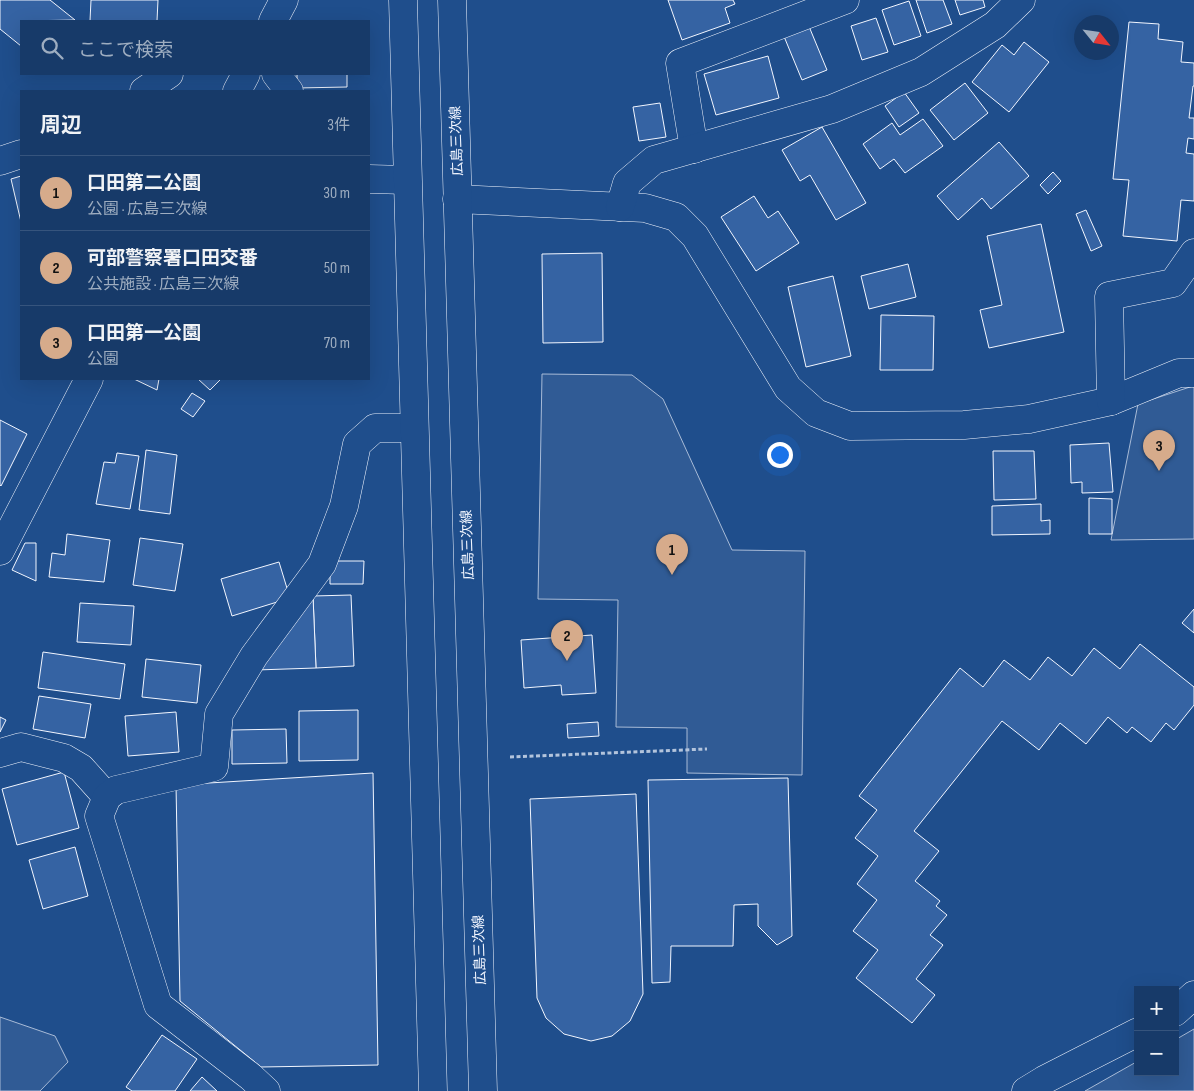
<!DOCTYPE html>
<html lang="ja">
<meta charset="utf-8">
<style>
:root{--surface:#173a69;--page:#20416f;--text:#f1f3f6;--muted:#9eadc0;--line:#36547d;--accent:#d6ab8b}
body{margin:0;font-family:"Sofia Sans Condensed","Noto Sans JP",sans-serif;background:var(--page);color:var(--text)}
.controls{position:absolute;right:15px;bottom:15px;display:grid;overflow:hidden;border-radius:0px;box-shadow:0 5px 20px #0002}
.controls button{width:45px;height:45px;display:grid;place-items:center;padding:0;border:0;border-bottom:1px solid var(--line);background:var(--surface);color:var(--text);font:25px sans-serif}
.compass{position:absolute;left:1074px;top:15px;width:45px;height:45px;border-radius:50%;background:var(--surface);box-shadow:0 5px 20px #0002;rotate:120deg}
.you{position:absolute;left:779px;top:454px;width:18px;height:18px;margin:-12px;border:4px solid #fff;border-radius:50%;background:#1a73e8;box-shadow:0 0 0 8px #1a73e833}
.badge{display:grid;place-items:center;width:32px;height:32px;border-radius:50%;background:var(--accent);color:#111;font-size:16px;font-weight:700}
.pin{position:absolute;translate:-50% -41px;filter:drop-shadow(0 1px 2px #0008)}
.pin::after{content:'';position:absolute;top:26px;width:18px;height:15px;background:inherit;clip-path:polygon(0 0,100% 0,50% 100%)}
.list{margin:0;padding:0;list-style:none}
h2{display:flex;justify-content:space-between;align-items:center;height:65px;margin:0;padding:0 20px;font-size:21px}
h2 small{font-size:16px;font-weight:400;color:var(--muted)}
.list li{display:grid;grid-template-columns:32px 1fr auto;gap:15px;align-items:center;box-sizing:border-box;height:75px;padding:0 20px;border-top:1px solid var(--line)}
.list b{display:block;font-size:19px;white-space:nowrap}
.list p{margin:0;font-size:16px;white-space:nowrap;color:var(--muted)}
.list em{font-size:16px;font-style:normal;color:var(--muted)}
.icon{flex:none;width:28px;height:28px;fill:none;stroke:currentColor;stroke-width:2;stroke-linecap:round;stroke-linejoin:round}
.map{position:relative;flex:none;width:1194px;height:1091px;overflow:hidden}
.search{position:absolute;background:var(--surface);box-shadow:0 5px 20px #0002;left:20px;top:20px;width:350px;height:55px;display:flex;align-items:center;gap:12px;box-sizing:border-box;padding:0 18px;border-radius:0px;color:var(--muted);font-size:19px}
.panel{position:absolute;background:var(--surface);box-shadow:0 5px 20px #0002;left:20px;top:90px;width:350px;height:290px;border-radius:0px}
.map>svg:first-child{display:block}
.green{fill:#305b95;stroke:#a8bbd7}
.building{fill:#3563a3;stroke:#f2f6ff}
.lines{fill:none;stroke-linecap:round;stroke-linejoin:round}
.minor-casing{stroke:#f2f6ff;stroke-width:29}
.major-casing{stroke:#f2f6ff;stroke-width:29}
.path{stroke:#b3c4dc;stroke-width:3;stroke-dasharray:4 2.5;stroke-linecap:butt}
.minor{stroke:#1f4e8c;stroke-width:28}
.major{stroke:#1f4e8c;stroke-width:28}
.labels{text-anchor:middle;stroke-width:4;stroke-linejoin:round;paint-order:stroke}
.street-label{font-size:14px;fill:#f2f6ff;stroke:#1f4e8c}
</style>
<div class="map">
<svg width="1194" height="1091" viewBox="0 0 1194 1091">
<rect width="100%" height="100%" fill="#1f4e8c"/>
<!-- green -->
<g class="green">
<polygon points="542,374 632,375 663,399 732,550 805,551 802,775 687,773 687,728 616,727 618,600 538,599"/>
<polygon points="1193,386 1194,386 1194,539 1111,540 1138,404"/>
<polygon points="0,1017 55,1036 68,1062 40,1091 0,1091"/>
<polygon points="1194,1029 1194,1091 1085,1091 1138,1061 1138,1072 1175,1072 1175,1040"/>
</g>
<!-- building -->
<g class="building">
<polygon points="0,0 50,0 75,20 21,21 21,46 0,29"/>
<polygon points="91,0 158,0 157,21 90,21"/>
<polygon points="668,0 733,0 735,4 725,8 730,23 682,40"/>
<polygon points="916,0 943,0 952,24 927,33"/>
<polygon points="955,0 983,0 985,7 960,15"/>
<polygon points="909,1 921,36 894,45 882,10"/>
<polygon points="876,18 888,52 862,60 851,26"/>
<polygon points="1129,22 1159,24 1158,39 1183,42 1181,62 1194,63 1194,86 1193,86 1189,118 1194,118 1194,139 1188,138 1186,153 1194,154 1194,201 1181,200 1177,241 1123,236 1129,180 1113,179"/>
<polygon points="808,24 827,70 802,80 783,34"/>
<polygon points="1024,42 1049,62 1009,112 972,82 1002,45 1014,55"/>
<polygon points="768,56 779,98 716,115 704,74"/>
<polygon points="297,74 347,74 347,87 297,88"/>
<polygon points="965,83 988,113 954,140 930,110"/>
<polygon points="904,92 919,113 899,127 885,106"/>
<polygon points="660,103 666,137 639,141 633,107"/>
<polygon points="923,119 943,146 905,173 894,159 880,169 863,144 892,123 900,135"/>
<polygon points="822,127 866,203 836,220 810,175 800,181 782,150"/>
<polygon points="999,142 1029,176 991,209 982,198 958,220 937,196"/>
<polygon points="1053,172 1061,181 1048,194 1040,185"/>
<polygon points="21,176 21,222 11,179"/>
<polygon points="754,196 768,218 778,211 799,243 756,271 721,217"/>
<polygon points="1086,210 1102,246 1091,251 1076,214"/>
<polygon points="1041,224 1064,332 989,348 980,310 1002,305 987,236"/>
<polygon points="602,253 603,342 543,343 542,254"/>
<polygon points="908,264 916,297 869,309 861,276"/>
<polygon points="833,276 851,356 806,367 788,287"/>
<polygon points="881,315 934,316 933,370 880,370"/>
<polygon points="134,379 159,379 157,390"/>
<polygon points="198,379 221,379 210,390"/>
<polygon points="192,393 205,401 193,417 181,409"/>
<polygon points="0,420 27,434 1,486 0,485"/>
<polygon points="1109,443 1113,492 1082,493 1082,482 1071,483 1070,445"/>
<polygon points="146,450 177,455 170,514 139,510"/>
<polygon points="993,451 1034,451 1036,499 994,500"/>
<polygon points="117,453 139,456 130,509 96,504 104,462 115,463"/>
<polygon points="1089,498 1112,499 1112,534 1089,534"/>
<polygon points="1041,504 1041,521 1050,520 1050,534 992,535 992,506"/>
<polygon points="67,534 110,540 104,582 49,577 52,553 65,555"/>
<polygon points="140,538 183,544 175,591 133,585"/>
<polygon points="25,543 36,543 36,581 12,570"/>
<polygon points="330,561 364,561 363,584 330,584"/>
<polygon points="279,562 290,598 232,616 221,579"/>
<polygon points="351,595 354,666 316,668 313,596"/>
<polygon points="313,596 316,668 256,670"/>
<polygon points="80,603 134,606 131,645 77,642"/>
<polygon points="1194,609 1194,633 1182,623"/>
<polygon points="592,635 596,693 562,695 561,685 524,688 521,640"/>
<polygon points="1140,644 1194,687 1194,705 1174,730 1166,723 1151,742 1132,727 1127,733 1108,717 1086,744 1060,723 1039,750 1002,721 914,831 939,851 915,881 940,901 936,906 947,915 930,935 943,945 916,979 935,995 912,1023 856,978 878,950 853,931 877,900 857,884 878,856 855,838 877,810 859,796 960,668 983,687 1004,660 1030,680 1048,657 1072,676 1094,648 1120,669"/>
<polygon points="43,652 125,664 120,699 38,688"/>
<polygon points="146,659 201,665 197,703 142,697"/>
<polygon points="39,696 91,704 85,738 33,729"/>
<polygon points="358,710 358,760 299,761 299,711"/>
<polygon points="176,712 179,752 128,756 125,716"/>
<polygon points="0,717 6,720 0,732"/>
<polygon points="598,722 599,736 568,738 567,724"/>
<polygon points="286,729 287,763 232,764 232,730"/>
<polygon points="64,772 79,828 17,845 2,789"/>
<polygon points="373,773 378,1065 261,1067 180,1001 176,785"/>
<polygon points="788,778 792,936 777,945 758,926 758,904 734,905 733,946 671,946 670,982 652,983 648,780"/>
<polygon points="636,794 643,994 630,1021 612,1036 591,1041 564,1034 546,1018 537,998 530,799"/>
<polygon points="75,847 88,896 43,909 29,860"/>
<polygon points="162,1035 197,1059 175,1091 132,1091 126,1087"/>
<polygon points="202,1077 217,1091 190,1091"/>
</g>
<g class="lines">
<defs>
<g id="minor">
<polyline points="273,21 284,0"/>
<polyline points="276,74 289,91"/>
<polyline points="144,91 169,74"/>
<polyline points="237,91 246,74"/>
<polyline points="694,149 680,63 845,0"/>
<polyline points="0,161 21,154"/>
<polyline points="369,179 407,180"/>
<polyline points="457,199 645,208 676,217 695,236 788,388 816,413 850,426 964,425 1029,419 1111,401 1179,373 1194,373"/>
<polyline points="620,207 627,183 654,160 832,109 921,72 995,25 1021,0"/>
<polyline points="1111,401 1109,296 1173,283 1194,253"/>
<polyline points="0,551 89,379"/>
<polyline points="0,753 21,747 64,758 81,768 107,797"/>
<polyline points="1175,1012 1194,995"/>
<polyline points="266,1091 251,1077 158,1005 99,816 107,797 116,790 214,767 219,714 254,656 322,564 344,506 357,444 375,428 414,428"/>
<polyline points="1026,1091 1044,1080 1138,1032"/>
</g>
<g id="major">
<polyline points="403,0 433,1091"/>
<polyline points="452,0 483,1091"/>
</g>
</defs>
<!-- minor casing -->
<use href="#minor" class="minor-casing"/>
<!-- major casing -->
<use href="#major" class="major-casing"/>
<!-- path -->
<polyline class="path" points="510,757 707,749"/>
<!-- minor -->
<use href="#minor" class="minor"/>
<!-- major -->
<use href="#major" class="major"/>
</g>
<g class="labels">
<!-- street labels -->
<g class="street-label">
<text transform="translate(456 141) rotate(-92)" y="5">広島三次線</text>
<text transform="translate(467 545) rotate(-92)" y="5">広島三次線</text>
<text transform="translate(479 950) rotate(-92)" y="5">広島三次線</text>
</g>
</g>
</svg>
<div class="controls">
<button>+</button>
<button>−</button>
</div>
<svg class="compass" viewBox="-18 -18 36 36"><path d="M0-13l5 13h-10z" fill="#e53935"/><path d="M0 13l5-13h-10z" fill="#9eadc0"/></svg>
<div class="you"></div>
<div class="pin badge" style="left:672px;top:575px">1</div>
<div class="pin badge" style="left:567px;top:661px">2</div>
<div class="pin badge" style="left:1159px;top:471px">3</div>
<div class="search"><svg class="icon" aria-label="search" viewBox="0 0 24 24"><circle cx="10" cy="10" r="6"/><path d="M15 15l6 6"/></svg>ここで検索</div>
<section class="panel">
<h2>周辺<small>3件</small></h2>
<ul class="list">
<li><span class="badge">1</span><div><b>口田第二公園</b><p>公園 · 広島三次線</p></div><em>30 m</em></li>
<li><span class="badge">2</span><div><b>可部警察署口田交番</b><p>公共施設 · 広島三次線</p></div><em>50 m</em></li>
<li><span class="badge">3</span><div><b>口田第一公園</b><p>公園</p></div><em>70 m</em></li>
</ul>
</section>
</div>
